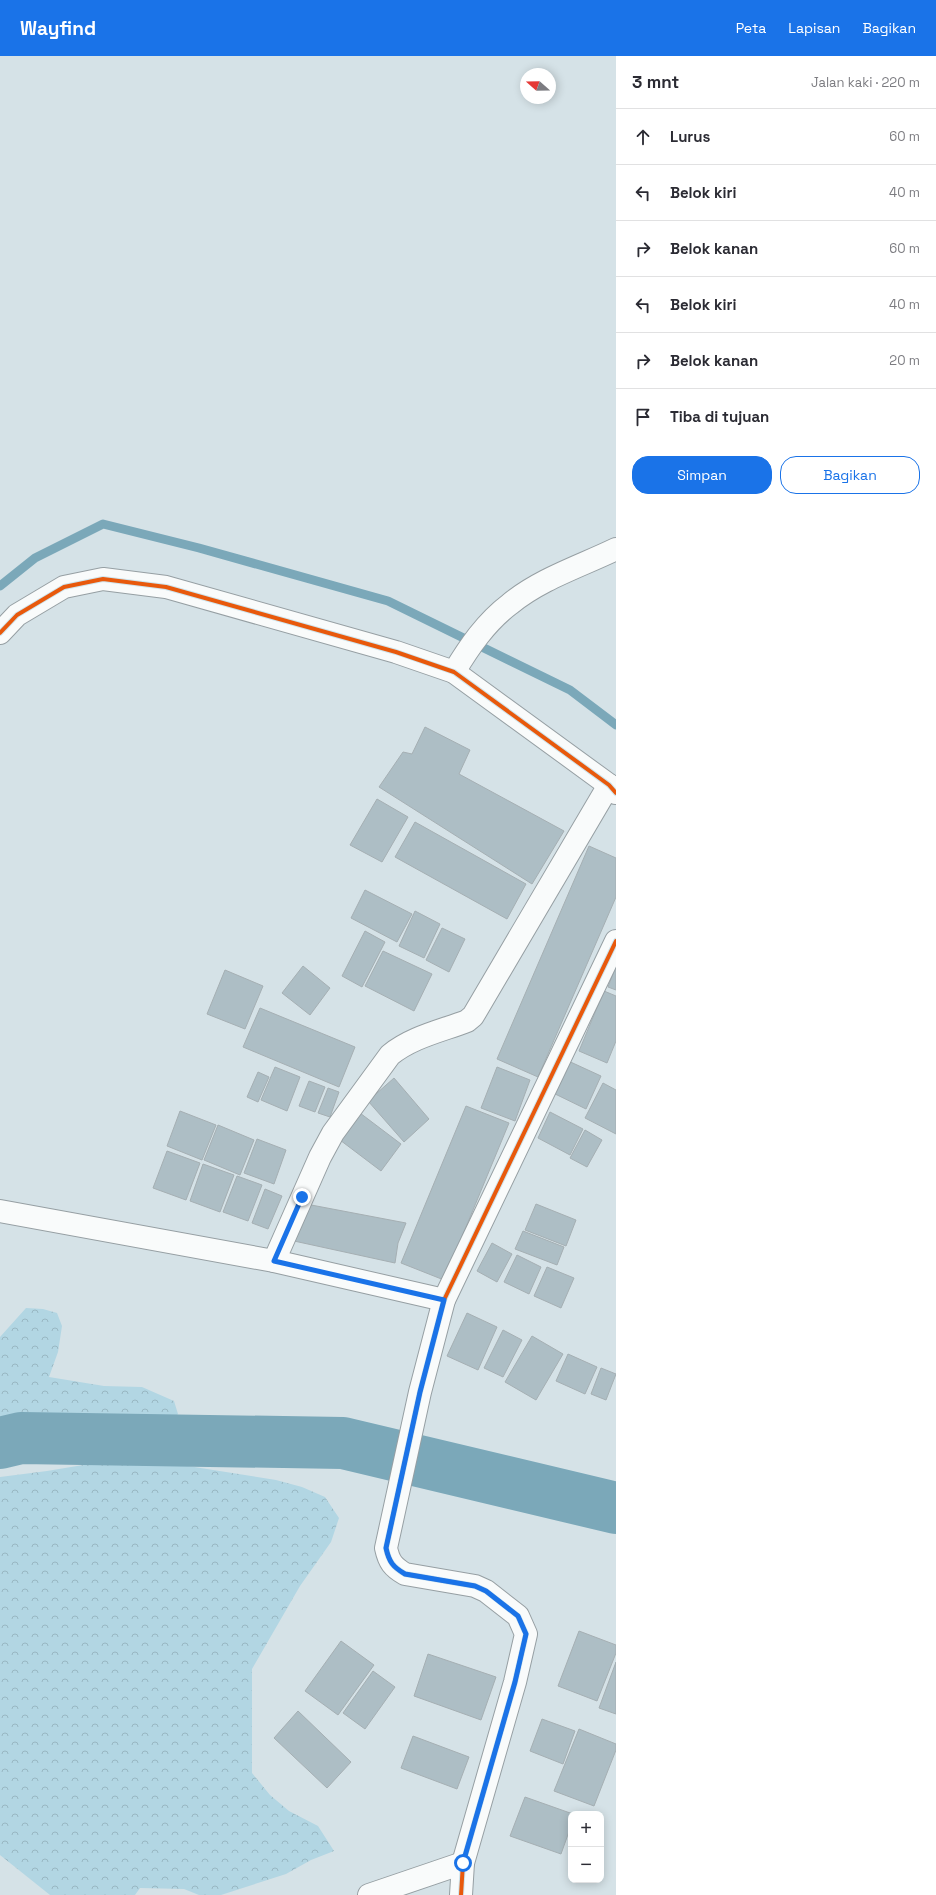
<!DOCTYPE html>
<html lang="id">
<meta charset="utf-8">
<style>
:root{--surface:#fff;--page:#f2f2f3;--text:#2b2b33;--muted:#7c7c81;--line:#e1e1e2;--accent:#1a73e8}
body{margin:0;font-family:"Space Grotesk",sans-serif;background:var(--page);color:var(--text)}
.controls{position:absolute;right:12px;bottom:12px;display:grid;overflow:hidden;border-radius:8px;box-shadow:0 2px 10px #0003}
.controls button{width:36px;height:36px;display:grid;place-items:center;padding:0;border:0;border-bottom:1px solid var(--line);background:var(--surface);color:var(--text);font:20px sans-serif}
.compass{position:absolute;left:520px;top:12px;width:36px;height:36px;border-radius:50%;background:var(--surface);box-shadow:0 2px 10px #0003;rotate:290deg}
.stop{position:absolute;width:12px;height:12px;margin:-9px;border:3px solid #1a73e8;border-radius:50%;background:#fff}
.stop.end{background:#1a73e8;border-color:#fff;box-shadow:0 1px 4px #0008}
.list{margin:0;padding:0;list-style:none}
h2{display:flex;justify-content:space-between;align-items:center;height:52px;margin:0;padding:0 16px;font-size:17px}
h2 small{font-size:13px;font-weight:400;color:var(--muted)}
.list li{display:grid;grid-template-columns:26px 1fr auto;gap:12px;align-items:center;box-sizing:border-box;height:56px;padding:0 16px;border-top:1px solid var(--line)}
.list b{display:block;font-size:15px;white-space:nowrap}
.list em{font-size:13px;font-style:normal;color:var(--muted)}
.actions{display:flex;gap:8px;padding:12px 16px}
.actions a{flex:1;padding:9px 0;border:1px solid var(--accent);border-radius:16px;text-align:center;font-size:14px;color:var(--accent)}
.actions .main{background:var(--accent);color:#fff}
.icon{flex:none;width:22px;height:22px;fill:none;stroke:currentColor;stroke-width:2;stroke-linecap:round;stroke-linejoin:round}
.map{position:relative;flex:none;width:616px;height:1839px;overflow:hidden}
header{display:flex;align-items:center;gap:24px;box-sizing:border-box;height:56px;padding:0 20px;background:var(--accent);color:#fff}
header strong{font-size:19px}
nav{display:flex;gap:22px;margin-inline-start:auto;font-size:14px}
main{display:flex}
aside{flex:1;background:var(--surface)}
.map>svg:first-child{display:block}
.forest{fill:url(#forest-crowns)}
.lines{fill:none;stroke-linecap:round;stroke-linejoin:round}
.stream{stroke:#7ba8b9;stroke-width:9}
.river{stroke:#7ba8b9;stroke-width:52}
.building{fill:#adbec5;stroke:#a5afb3}
.minor-casing{stroke:#969fa3;stroke-width:24}
.minor{stroke:#f9fbfb;stroke-width:22}
.cycleway-casing{stroke:#cee5ee;stroke-width:6}
.cycleway{stroke:#e8590c;stroke-width:4}
.route{stroke:#1a73e8;stroke-width:5}
</style>
<header>
<strong>Wayfind</strong>
<nav><a>Peta</a><a>Lapisan</a><a>Bagikan</a></nav>
</header>
<main>
<div class="map">
<svg width="616" height="1839" viewBox="0 0 616 1839">
<defs>
<pattern id="forest-crowns" width="20" height="18" patternUnits="userSpaceOnUse"><rect width="20" height="18" fill="#b2d6e3"/><path d="M2 6a3 3 0 1 1 6 0M12 15a3 3 0 1 1 6 0" fill="none" stroke="#98b7c2"/></pattern>
</defs>
<rect width="100%" height="100%" fill="#d5e2e7"/>
<!-- forest -->
<g class="forest">
<polygon points="26,1252 43,1253 57,1257 62,1270 58,1296 49,1321 104,1330 142,1331 174,1345 178,1358 169,1368 142,1370 115,1366 76,1366 0,1376 0,1281"/>
<polygon points="131,1401 276,1424 302,1431 325,1441 339,1462 331,1486 300,1530 252,1613 252,1717 270,1739 289,1755 318,1770 334,1795 311,1804 286,1818 221,1839 199,1839 184,1833 140,1832 135,1839 50,1839 0,1799 0,1421 47,1415"/>
</g>
<g class="lines">
<!-- stream -->
<polyline class="stream" points="0,530 35,502 103,468 199,492 388,545 570,634 616,669"/>
<!-- river -->
<polyline class="river" points="0,1387 21,1382 343,1387 616,1452"/>
</g>
<!-- building -->
<g class="building">
<polygon points="425,671 470,694 459,718 564,775 532,828 379,731 403,696 412,698"/>
<polygon points="377,743 408,761 382,806 350,789"/>
<polygon points="415,766 526,828 507,863 395,801"/>
<polygon points="589,790 616,802 616,841 538,1021 497,1003"/>
<polygon points="365,834 412,858 397,886 351,862"/>
<polygon points="415,855 440,868 424,902 399,890"/>
<polygon points="442,872 465,883 449,916 426,904"/>
<polygon points="365,875 385,886 362,931 342,920"/>
<polygon points="383,895 432,918 414,955 365,930"/>
<polygon points="303,910 330,932 310,959 282,937"/>
<polygon points="616,910 616,934 608,931"/>
<polygon points="225,914 263,930 245,973 207,958"/>
<polygon points="604,935 616,940 616,985 607,1007 579,995"/>
<polygon points="260,952 355,991 339,1031 243,991"/>
<polygon points="564,1003 601,1020 586,1053 549,1035"/>
<polygon points="275,1011 300,1021 287,1055 261,1044"/>
<polygon points="497,1011 530,1024 515,1065 481,1052"/>
<polygon points="258,1016 269,1021 258,1046 247,1041"/>
<polygon points="394,1022 429,1063 404,1086 368,1045"/>
<polygon points="309,1025 325,1031 315,1056 299,1050"/>
<polygon points="603,1027 616,1034 616,1078 585,1062"/>
<polygon points="328,1032 339,1036 330,1061 318,1057"/>
<polygon points="466,1050 509,1067 444,1224 401,1207"/>
<polygon points="356,1054 401,1088 381,1115 336,1081"/>
<polygon points="180,1055 216,1069 202,1104 167,1090"/>
<polygon points="550,1056 583,1073 570,1099 538,1082"/>
<polygon points="218,1069 254,1084 240,1119 204,1104"/>
<polygon points="585,1074 602,1084 587,1111 570,1102"/>
<polygon points="257,1083 286,1094 274,1128 244,1117"/>
<polygon points="167,1095 200,1107 186,1144 153,1132"/>
<polygon points="203,1108 234,1119 220,1156 190,1145"/>
<polygon points="237,1120 262,1129 248,1165 223,1156"/>
<polygon points="265,1133 282,1140 268,1173 252,1167"/>
<polygon points="306,1148 406,1167 398,1187 395,1207 294,1185"/>
<polygon points="536,1148 576,1164 566,1190 525,1174"/>
<polygon points="523,1175 564,1191 557,1209 515,1193"/>
<polygon points="492,1187 512,1198 497,1226 477,1215"/>
<polygon points="517,1199 541,1211 529,1238 504,1226"/>
<polygon points="547,1211 574,1222 561,1252 534,1240"/>
<polygon points="467,1257 497,1271 478,1314 447,1300"/>
<polygon points="503,1274 522,1284 503,1321 484,1312"/>
<polygon points="532,1280 563,1298 536,1344 505,1326"/>
<polygon points="568,1298 597,1311 585,1338 556,1325"/>
<polygon points="601,1312 616,1318 606,1344 591,1338"/>
<polygon points="579,1575 616,1589 616,1597 597,1645 558,1630"/>
<polygon points="341,1585 374,1609 338,1659 305,1635"/>
<polygon points="428,1598 496,1621 481,1664 414,1640"/>
<polygon points="616,1606 616,1658 599,1652"/>
<polygon points="373,1615 395,1631 365,1673 343,1657"/>
<polygon points="298,1655 351,1706 327,1732 274,1682"/>
<polygon points="542,1663 575,1675 563,1708 530,1695"/>
<polygon points="579,1673 616,1688 616,1694 594,1750 554,1735"/>
<polygon points="413,1680 469,1701 457,1733 401,1712"/>
<polygon points="525,1741 573,1758 571,1758 571,1770 561,1798 510,1780"/>
</g>
<g class="lines">
<defs>
<g id="minor">
<polyline points="0,577 17,559 64,531 103,523 166,531 396,596 454,616 609,729 616,737"/>
<path d="M454,616C469,591 486,566 510,548C540,523 581,510 616,493"/>
<polyline points="0,1155 274,1205 444,1244"/>
<path d="M274,1205L320,1101L333,1077L390,999C412,981 441,975 467,965L473,960L609,729"/>
<polyline points="369,1839 463,1807"/>
<path d="M461,1839L463,1807L515,1626L526,1578L518,1560L486,1535L475,1530L405,1518C393,1511 389,1506 386,1492L420,1336L444,1244L616,885"/>
</g>
</defs>
<!-- minor casing -->
<use href="#minor" class="minor-casing"/>
<!-- minor -->
<use href="#minor" class="minor"/>
<defs>
<g id="cycleway">
<polyline points="0,577 17,559 64,531 103,523 166,531 396,596 454,616 609,729 616,737"/>
<path d="M461,1839L463,1807L515,1626L526,1578L518,1560L486,1535L475,1530L405,1518C393,1511 389,1506 386,1492L420,1336L444,1244L616,885"/>
</g>
</defs>
<!-- cycleway casing -->
<use href="#cycleway" class="cycleway-casing"/>
<!-- cycleway -->
<use href="#cycleway" class="cycleway"/>
</g>
<g class="lines">
<!-- route -->
<path class="route" d="M302,1141L274,1205L444,1244L420,1336L386,1492C389,1506 393,1511 405,1518L475,1530L486,1535L518,1560L526,1578L515,1626L463,1807"/>
</g>
</svg>
<div class="controls">
<button>+</button>
<button>−</button>
</div>
<svg class="compass" viewBox="-18 -18 36 36"><path d="M0-13l5 13h-10z" fill="#e53935"/><path d="M0 13l5-13h-10z" fill="#7c7c81"/></svg>
<div class="stop" style="left:463px;top:1807px"></div>
<div class="stop end" style="left:302px;top:1141px"></div>
</div>
<aside>
<h2>3 mnt<small>Jalan kaki · 220 m</small></h2>
<ul class="list">
<li><svg class="icon" aria-label="ahead" viewBox="0 0 24 24"><path d="M12 20V5M6 11l6-6 6 6"/></svg><div><b>Lurus</b></div><em>60 m</em></li>
<li><svg class="icon" aria-label="left" viewBox="0 0 24 24"><path d="M17 20v-9H6M10 6l-5 5 5 5"/></svg><div><b>Belok kiri</b></div><em>40 m</em></li>
<li><svg class="icon" aria-label="right" viewBox="0 0 24 24"><path d="M7 20v-9h11M14 6l5 5-5 5"/></svg><div><b>Belok kanan</b></div><em>60 m</em></li>
<li><svg class="icon" aria-label="left" viewBox="0 0 24 24"><path d="M17 20v-9H6M10 6l-5 5 5 5"/></svg><div><b>Belok kiri</b></div><em>40 m</em></li>
<li><svg class="icon" aria-label="right" viewBox="0 0 24 24"><path d="M7 20v-9h11M14 6l5 5-5 5"/></svg><div><b>Belok kanan</b></div><em>20 m</em></li>
<li><svg class="icon" aria-label="arrive" viewBox="0 0 24 24"><path d="M6 21V4h12l-3 4 3 4H6"/></svg><div><b>Tiba di tujuan</b></div></li>
</ul>
<div class="actions"><a class="main">Simpan</a><a>Bagikan</a></div>
</aside>
</main>
